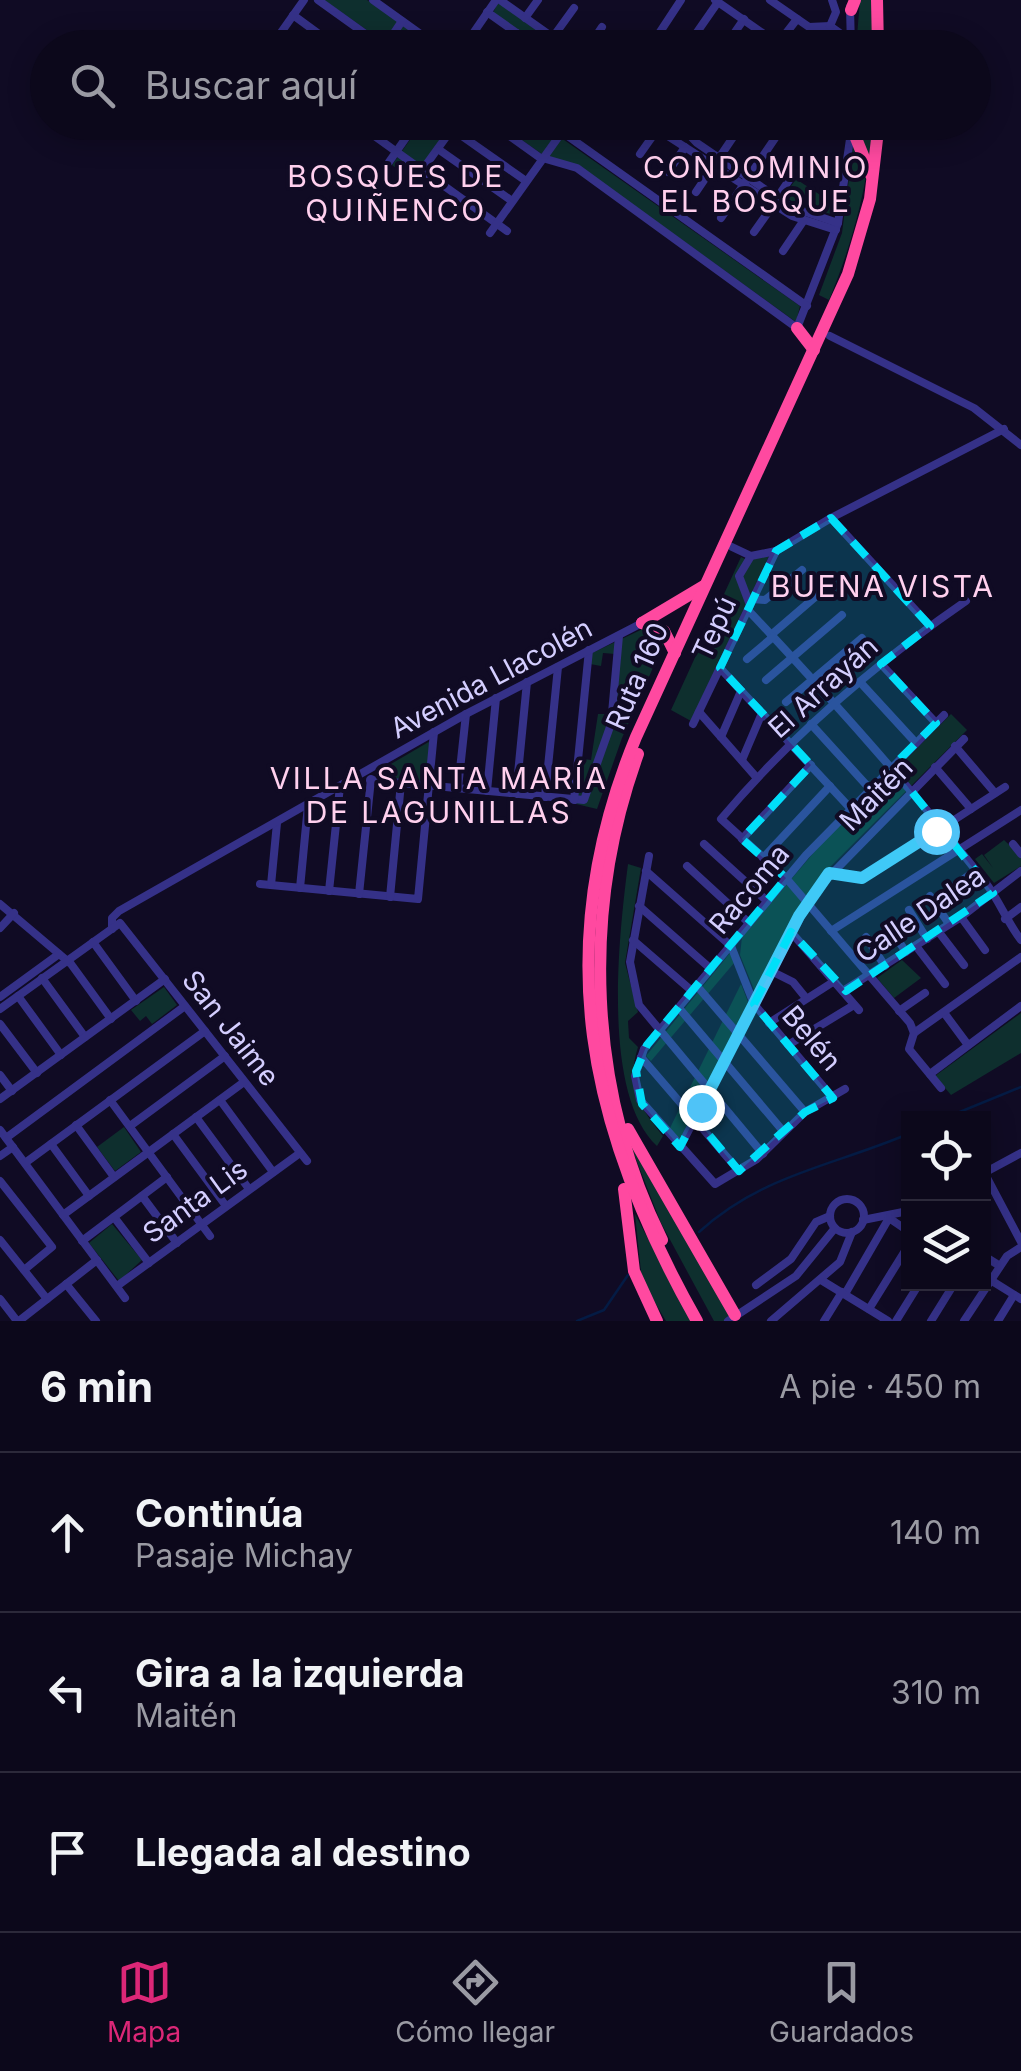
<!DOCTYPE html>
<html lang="es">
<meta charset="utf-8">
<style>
:root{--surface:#0c081b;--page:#151124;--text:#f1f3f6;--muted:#9a9aa3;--line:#2c293a;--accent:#db2777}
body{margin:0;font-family:Inter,sans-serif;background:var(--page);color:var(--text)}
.controls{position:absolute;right:30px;bottom:30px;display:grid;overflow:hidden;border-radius:0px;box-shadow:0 5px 25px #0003}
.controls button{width:90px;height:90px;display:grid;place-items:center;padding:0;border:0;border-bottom:2px solid var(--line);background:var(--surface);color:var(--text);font:50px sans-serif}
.stop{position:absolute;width:30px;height:30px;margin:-22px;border:8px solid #4fc3f7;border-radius:50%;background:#fff}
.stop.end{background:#4fc3f7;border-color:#fff;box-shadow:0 2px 10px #0008}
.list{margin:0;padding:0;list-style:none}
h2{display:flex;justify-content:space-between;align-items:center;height:130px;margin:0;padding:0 40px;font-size:42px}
h2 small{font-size:32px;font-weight:400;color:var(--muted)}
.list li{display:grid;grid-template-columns:65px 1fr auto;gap:30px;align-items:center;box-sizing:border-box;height:160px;padding:0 40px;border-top:2px solid var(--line)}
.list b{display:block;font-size:38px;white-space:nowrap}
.list p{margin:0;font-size:32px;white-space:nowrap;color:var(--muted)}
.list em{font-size:32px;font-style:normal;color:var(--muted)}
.icon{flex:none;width:55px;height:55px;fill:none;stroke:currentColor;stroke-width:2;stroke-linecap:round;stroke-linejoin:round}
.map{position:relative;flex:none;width:1021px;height:1321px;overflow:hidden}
.search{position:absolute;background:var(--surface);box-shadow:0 5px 25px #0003;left:30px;right:30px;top:30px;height:110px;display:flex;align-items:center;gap:25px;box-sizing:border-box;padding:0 35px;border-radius:55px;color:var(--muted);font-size:38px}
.sheet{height:610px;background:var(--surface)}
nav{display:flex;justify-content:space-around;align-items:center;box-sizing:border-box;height:140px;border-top:2px solid var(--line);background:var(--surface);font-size:28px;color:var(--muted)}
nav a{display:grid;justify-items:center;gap:5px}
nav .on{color:var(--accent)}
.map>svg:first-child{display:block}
.green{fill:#0e2f2e}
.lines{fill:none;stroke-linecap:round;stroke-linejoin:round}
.stream{stroke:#041b44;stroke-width:2.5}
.minor{stroke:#353188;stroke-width:8}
.highway{stroke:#ff49a0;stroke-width:12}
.route{stroke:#4fc3f7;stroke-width:12}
.marked{fill:#00dff9;fill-opacity:0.2;stroke:#00dff9;stroke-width:8;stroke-dasharray:20 12;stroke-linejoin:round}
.labels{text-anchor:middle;stroke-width:8;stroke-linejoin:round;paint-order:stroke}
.street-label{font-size:28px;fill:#d4ceff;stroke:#100b24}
.neighbourhood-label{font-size:30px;letter-spacing:2.5px;fill:#ffd0ee;stroke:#100b24}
</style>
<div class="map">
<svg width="1021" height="1321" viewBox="0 0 1021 1321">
<rect width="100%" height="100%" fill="#100b24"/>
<!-- green -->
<g class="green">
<polygon points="324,0 367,0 434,47 391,47"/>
<polygon points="860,0 871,0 873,47 856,48"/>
<polygon points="497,4 501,4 563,47 543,47 493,13"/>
<polygon points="422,123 452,123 412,180 392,165"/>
<polygon points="497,123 540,123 800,306 796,322 582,168 542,154"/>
<path d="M856,123H873C868,185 853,242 829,300L819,295L842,233Z"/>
<polygon points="796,179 837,206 835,215 799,206 784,196"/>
<polygon points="770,554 691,721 671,710 741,557 749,561"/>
<polygon points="647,627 664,638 663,645 622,738 597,809 576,804 584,759 591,760 598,714 609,714 615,654 603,653 601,666 590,664 592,653"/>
<polygon points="951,714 967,730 821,876 755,992 740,955 742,937 822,843"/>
<polygon points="432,740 428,781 380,778 379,771"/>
<polygon points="1004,840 1021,856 1021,866 994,883 975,859 982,854 993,868 984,855"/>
<path d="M628,864L641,868L625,963L638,1012L628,1021L629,1038L638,1047C626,1086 638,1105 663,1136L657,1146C601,1094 619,934 628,864Z"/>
<polygon points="730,953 734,963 651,1061 646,1056"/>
<polygon points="902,960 921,978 894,998 877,978"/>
<polygon points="741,984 748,1002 680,1141 669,1130"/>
<polygon points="164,987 177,1005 152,1024 146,1016 140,1021 131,1010"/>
<polygon points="1021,1013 1021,1053 951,1095 935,1076"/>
<polygon points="124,1127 141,1152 115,1171 97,1147"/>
<polygon points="630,1144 734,1321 714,1321 661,1223"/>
<polygon points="635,1214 691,1321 666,1321 642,1281"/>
<polygon points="112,1224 142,1260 119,1281 89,1243"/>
</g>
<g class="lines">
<!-- stream -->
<g class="stream">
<polyline points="945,1118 1021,1087"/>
<path d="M699,1232C763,1174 833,1166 908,1134"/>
<polyline points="577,1321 604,1310 628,1275"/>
</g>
<!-- minor -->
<g class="minor">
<polyline points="318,0 385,48"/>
<polyline points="373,0 440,48"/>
<polyline points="500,0 568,48"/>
<polyline points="715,0 784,48"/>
<polyline points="770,0 809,27 830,26 851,41"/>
<polyline points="850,7 851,48"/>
<polyline points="487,12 538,48"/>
<polyline points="293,15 338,48"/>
<polyline points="525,18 538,0"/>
<polyline points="830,26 836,12 832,0"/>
<polyline points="278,36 294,48"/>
<polyline points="553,37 574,8"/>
<polyline points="656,38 681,0"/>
<polyline points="780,41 797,19"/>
<polyline points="270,48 304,0"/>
<polyline points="384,48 402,21"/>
<polyline points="463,48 496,0"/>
<polyline points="507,48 517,33"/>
<polyline points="588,48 602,27"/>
<polyline points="629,48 630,46"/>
<polyline points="686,48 718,2"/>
<polyline points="724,48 744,19"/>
<polyline points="355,122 507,231"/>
<polyline points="490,122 539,157 577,168 797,328 838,223 851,132"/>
<polyline points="548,122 807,306"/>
<polyline points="646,122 792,216 836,230"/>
<polyline points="677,122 697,143 791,207 838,223"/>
<polyline points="452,129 526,181"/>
<polyline points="612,134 620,122"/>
<polyline points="692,137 702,122"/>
<polyline points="438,149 512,201"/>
<polyline points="640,154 657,130"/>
<polyline points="719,158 742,124"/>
<polyline points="389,162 417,122"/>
<polyline points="668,172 685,147"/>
<polyline points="415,180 457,122"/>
<polyline points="696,192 715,164"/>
<polyline points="777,198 800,164"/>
<polyline points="721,218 786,122"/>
<polyline points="754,232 774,204"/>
<polyline points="490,233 562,132"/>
<polyline points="783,251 804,220"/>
<polyline points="830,336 974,408 1021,445"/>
<polyline points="831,518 930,626"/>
<polyline points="732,547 751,556"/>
<polyline points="753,599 765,600 802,570"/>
<polyline points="750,605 739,576 751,556 776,551 831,518 1004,429"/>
<path d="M748,610C830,697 911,787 985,882C999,900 1007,922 1021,940"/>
<polyline points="771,635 821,592"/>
<polyline points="747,659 773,637"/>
<polyline points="881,664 936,723"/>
<polyline points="720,668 851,809"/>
<polyline points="766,680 842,615"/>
<polyline points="860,682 916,743"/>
<polyline points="786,702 862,638"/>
<polyline points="699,712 757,778"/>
<polyline points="693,724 776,551"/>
<polyline points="811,724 870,789"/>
<polyline points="721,737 741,691"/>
<polyline points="955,746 995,793"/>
<polyline points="742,760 762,713"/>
<polyline points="935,767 971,809"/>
<polyline points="370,780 584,800 611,724 619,636"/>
<polyline points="458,788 466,714"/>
<polyline points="487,791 496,698"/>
<polyline points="516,794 527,682"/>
<polyline points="545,797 558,667"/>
<polyline points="574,800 589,650"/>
<polyline points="742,839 811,765"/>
<polyline points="704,844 767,901"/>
<polyline points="1013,844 1021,854"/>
<polyline points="649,856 630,962 639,1005 763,1154"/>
<polyline points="763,858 830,786"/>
<polyline points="687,866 748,922"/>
<polyline points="646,871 731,946 754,1004 833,1098"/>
<polyline points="829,873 863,879 1005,787"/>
<polyline points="260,884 418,899 434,732"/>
<polyline points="271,885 277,823"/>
<polyline points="300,888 308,805"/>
<polyline points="952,888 976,870"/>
<polyline points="329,891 340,786"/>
<polyline points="359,894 371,779"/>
<polyline points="930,896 949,924"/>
<polyline points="390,897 401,783"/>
<polyline points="0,904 71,964 111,1019"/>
<polyline points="639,906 711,969"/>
<polyline points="909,910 927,939"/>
<polyline points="961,917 985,950"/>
<polyline points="1005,919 1021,907"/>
<polyline points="887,924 906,952"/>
<polyline points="0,928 14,913"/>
<polyline points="112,929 112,918 119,911 466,714 642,623"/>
<polyline points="831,931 1021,810"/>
<polyline points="938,931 964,965"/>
<polyline points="791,932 859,1010"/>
<polyline points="866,937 885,966"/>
<polyline points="633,940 692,991"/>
<polyline points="93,942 136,1001"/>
<polyline points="916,946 945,984"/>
<polyline points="771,971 793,982 806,998"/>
<polyline points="42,978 85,1037"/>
<polyline points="697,986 805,1112"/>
<polyline points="843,991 961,917 1021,871"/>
<polyline points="18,996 61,1055"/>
<polyline points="0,997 59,954"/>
<polyline points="679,1008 783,1131"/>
<polyline points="0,1009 120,923 307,1161"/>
<polyline points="899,1011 925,993"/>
<polyline points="945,1014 968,1045"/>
<polyline points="769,1023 833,982"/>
<polyline points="0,1024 37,1073"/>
<polyline points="914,1033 1021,957"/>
<polyline points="788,1045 854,1005"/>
<polyline points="641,1057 739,1171"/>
<polyline points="930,1074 1021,1006"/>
<polyline points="0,1075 12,1091"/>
<path d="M941,1088L909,1049L914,1033L910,1023L786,878L721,819C792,735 876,663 966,601"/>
<polyline points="845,1089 805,1112 757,1159 715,1184 640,1100 635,1076 644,1049 806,855 944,715"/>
<polyline points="0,1099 165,979"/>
<polyline points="110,1100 210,1236"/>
<polyline points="220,1100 273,1172"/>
<polyline points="196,1117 249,1189"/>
<polyline points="76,1125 114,1177"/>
<polyline points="130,1126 225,1056"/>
<polyline points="0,1130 125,1298"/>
<polyline points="173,1134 226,1206"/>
<polyline points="6,1138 185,1006"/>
<polyline points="51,1144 89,1196"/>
<polyline points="680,1147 814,892 964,739"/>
<polyline points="0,1156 13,1147"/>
<polyline points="25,1163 205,1031"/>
<polyline points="984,1172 1021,1242"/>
<polyline points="984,1173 1021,1153"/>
<polyline points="0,1181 52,1247 24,1270"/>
<polyline points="142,1196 177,1243"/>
<circle cx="847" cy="1216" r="17"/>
<polyline points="63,1215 244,1082"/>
<polyline points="114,1217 149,1263"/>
<polyline points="863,1220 908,1211"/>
<polyline points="0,1240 47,1299"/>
<polyline points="82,1241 167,1177"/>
<polyline points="984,1256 1000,1266"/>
<polyline points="984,1276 1021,1299"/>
<polyline points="821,1280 888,1321"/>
<polyline points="66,1284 96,1321"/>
<polyline points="756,1285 791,1259 816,1222 830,1216"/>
<polyline points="117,1286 300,1153"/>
<polyline points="845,1294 889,1218 908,1231"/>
<polyline points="0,1299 17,1321"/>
<polyline points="869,1309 908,1246"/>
<polyline points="19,1321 97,1260"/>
<polyline points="728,1321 796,1276 835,1228"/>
<polyline points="771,1321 840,1262 852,1232"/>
<polyline points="824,1321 842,1292"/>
<polyline points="896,1321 919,1284"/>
<polyline points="931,1321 954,1284"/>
<polyline points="964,1321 1007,1256 1021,1247"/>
<polyline points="998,1321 1014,1295"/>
</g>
<!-- highway -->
<g class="highway">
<polyline points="877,0 878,48"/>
<polyline points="851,10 855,0"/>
<polyline points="851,126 871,175"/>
<polyline points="797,328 814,350"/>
<polyline points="642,623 704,586"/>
<polyline points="642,623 664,631 675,653"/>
<path d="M638,754C581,911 588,1090 662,1240"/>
<polyline points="628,1129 735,1315"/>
<polyline points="624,1189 634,1271 657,1321"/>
<path d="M697,1321C588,1129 549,948 636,737L848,274L870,199L879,122"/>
</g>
</g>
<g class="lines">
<!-- route -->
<polyline class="route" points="701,1107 799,916 829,873 862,878 936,831"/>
</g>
<!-- marked area -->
<path class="marked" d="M831,518L930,626L881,664L936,723L892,767L993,893L846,991L791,932L754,1004L833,1098L805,1112L739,1171L695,1118L680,1147L642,1104L636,1071L647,1045L786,878L742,839L811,765L720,668L776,551Z"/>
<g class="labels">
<!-- street labels -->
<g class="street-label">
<text transform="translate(714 628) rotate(-65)" y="10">Tepú</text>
<text transform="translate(637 676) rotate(-66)" y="10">Ruta 160</text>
<text transform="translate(491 678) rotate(-28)" y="10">Avenida Llacolén</text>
<text transform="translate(823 687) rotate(-42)" y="10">El Arrayán</text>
<text transform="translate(876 794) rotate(-45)" y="10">Maitén</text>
<text transform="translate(749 889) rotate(-50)" y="10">Racoma</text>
<text transform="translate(920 914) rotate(-34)" y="10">Calle Dalea</text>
<text transform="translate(231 1028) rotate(52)" y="10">San Jaime</text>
<text transform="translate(812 1038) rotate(50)" y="10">Belén</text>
<text transform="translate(195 1201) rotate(-36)" y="10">Santa Lis</text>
</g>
<!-- neighbourhood labels -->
<g class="neighbourhood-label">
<text x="756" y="178">CONDOMINIO<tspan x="756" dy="34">EL BOSQUE</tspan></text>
<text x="396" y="187">BOSQUES DE<tspan x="396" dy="34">QUIÑENCO</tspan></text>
<text x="883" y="597">BUENA VISTA</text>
<text x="439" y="789">VILLA SANTA MARÍA<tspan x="439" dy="34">DE LAGUNILLAS</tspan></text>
</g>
</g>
</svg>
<div class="controls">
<button><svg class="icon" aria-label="locate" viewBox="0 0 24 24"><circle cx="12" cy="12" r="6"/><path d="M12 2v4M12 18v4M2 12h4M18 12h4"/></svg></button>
<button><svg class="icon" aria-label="layers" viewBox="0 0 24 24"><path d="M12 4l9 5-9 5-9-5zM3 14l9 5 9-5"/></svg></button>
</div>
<div class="stop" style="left:936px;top:831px"></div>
<div class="stop end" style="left:701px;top:1107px"></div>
<div class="search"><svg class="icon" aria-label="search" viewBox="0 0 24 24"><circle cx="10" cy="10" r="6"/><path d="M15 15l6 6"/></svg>Buscar aquí</div>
</div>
<section class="sheet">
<h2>6 min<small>A pie · 450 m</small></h2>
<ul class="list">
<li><svg class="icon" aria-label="ahead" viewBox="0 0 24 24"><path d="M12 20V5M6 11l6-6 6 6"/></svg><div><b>Continúa</b><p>Pasaje Michay</p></div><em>140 m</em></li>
<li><svg class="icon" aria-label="left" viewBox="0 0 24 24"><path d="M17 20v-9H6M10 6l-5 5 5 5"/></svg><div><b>Gira a la izquierda</b><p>Maitén</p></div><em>310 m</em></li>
<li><svg class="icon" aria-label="arrive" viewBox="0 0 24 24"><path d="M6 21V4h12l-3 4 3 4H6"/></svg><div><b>Llegada al destino</b></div></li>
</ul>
</section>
<nav>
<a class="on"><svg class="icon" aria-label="map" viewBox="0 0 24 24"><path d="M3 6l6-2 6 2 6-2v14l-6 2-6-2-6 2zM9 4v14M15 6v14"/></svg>Mapa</a>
<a><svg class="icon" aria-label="directions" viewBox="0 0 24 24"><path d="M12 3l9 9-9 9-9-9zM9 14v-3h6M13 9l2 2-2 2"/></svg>Cómo llegar</a>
<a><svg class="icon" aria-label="saved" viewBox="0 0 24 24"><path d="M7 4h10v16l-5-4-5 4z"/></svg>Guardados</a>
</nav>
